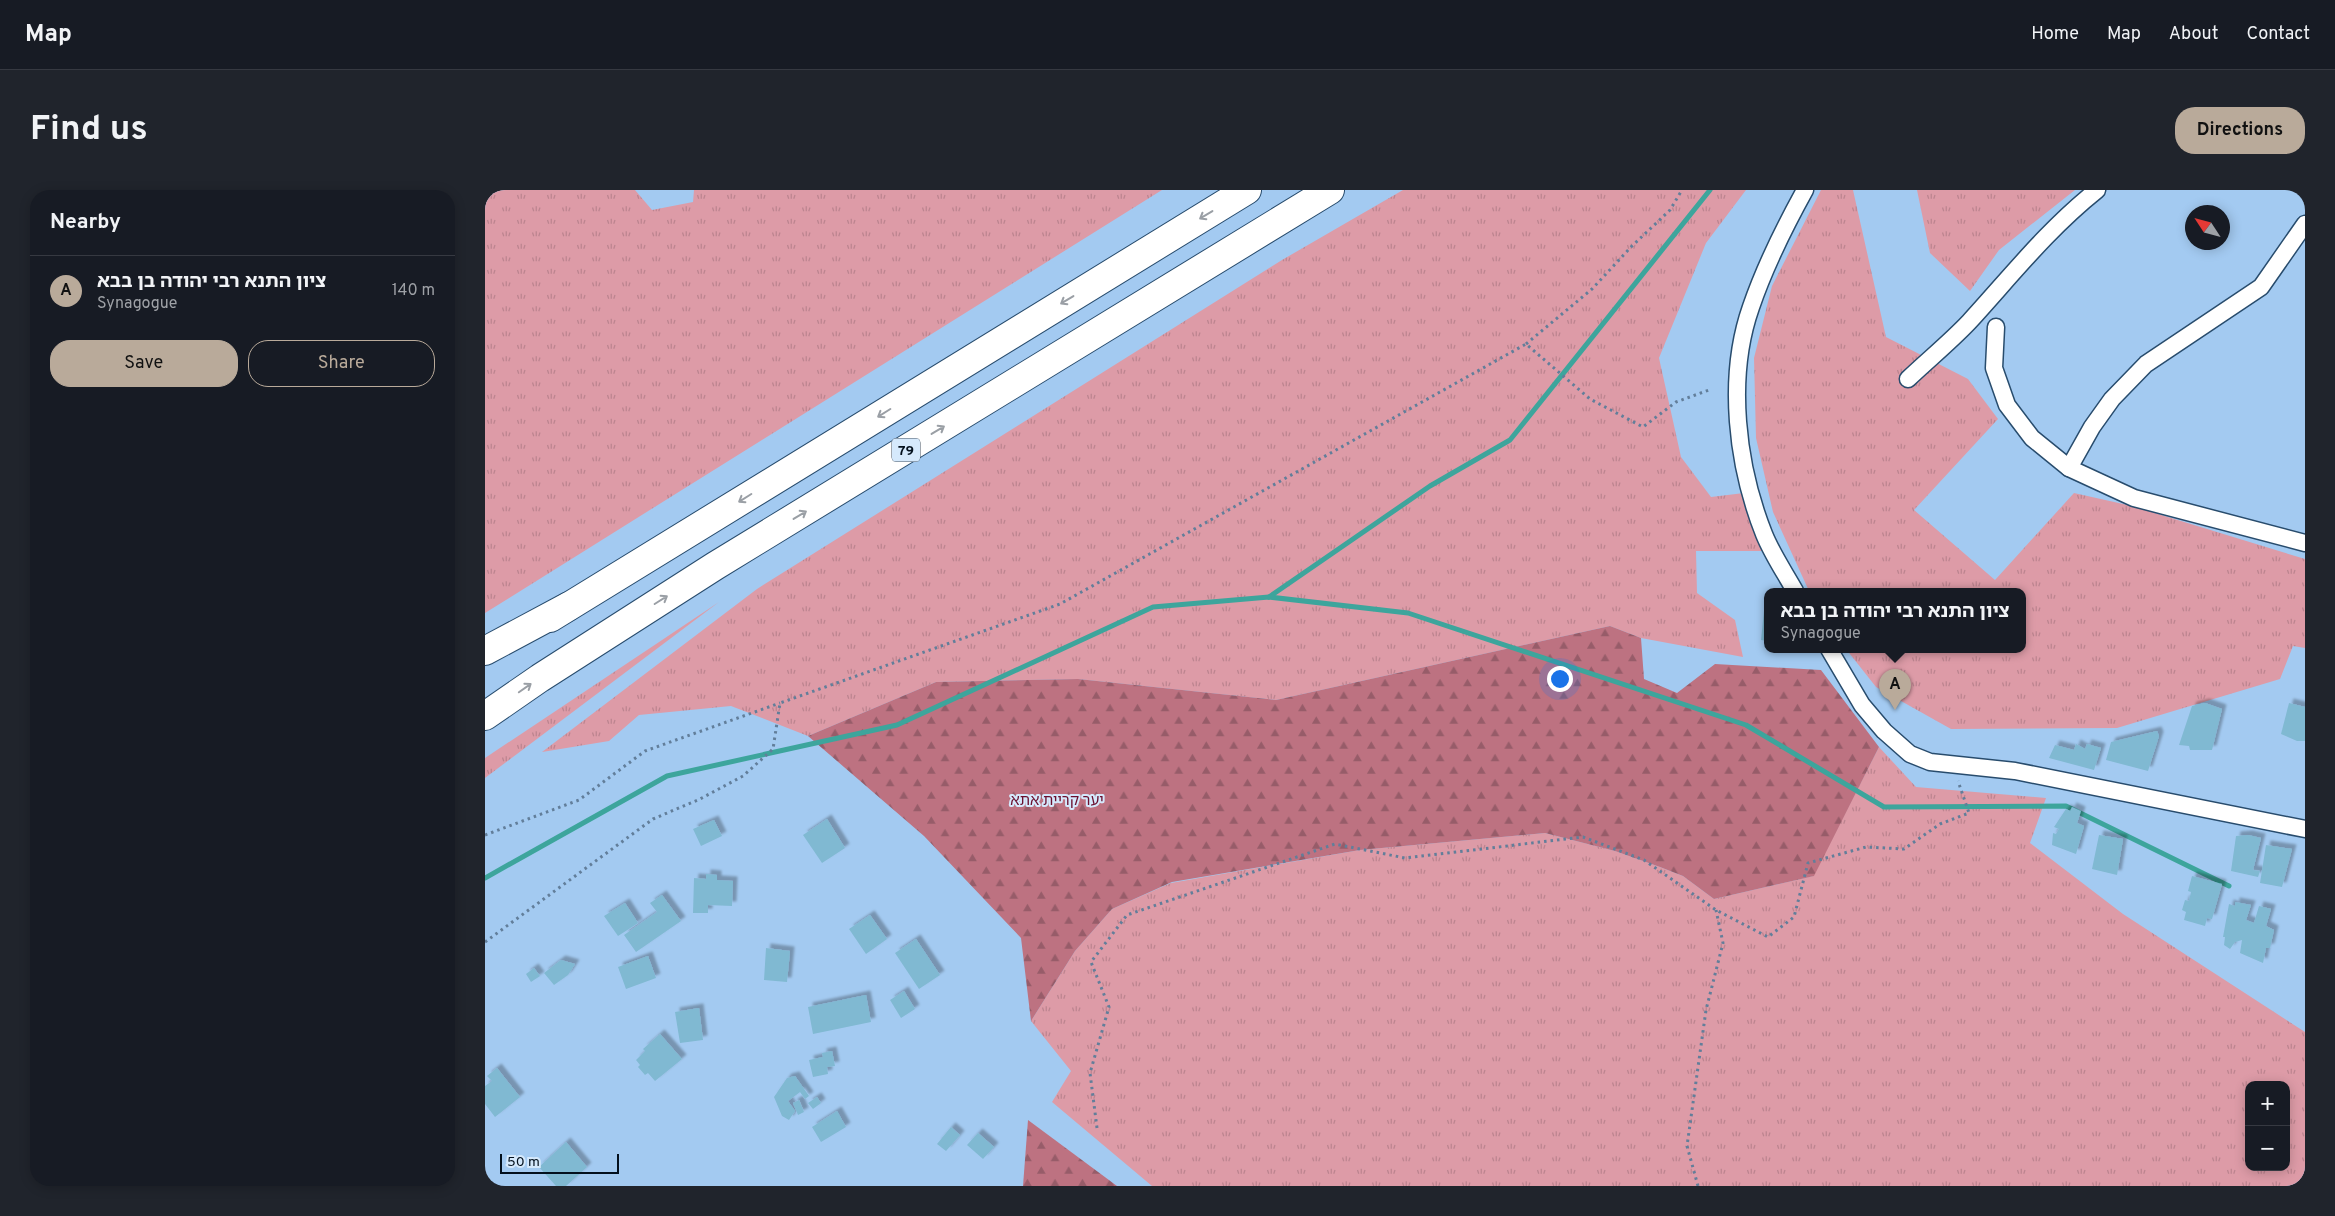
<!DOCTYPE html>
<meta charset="utf-8">
<style>
:root{--surface:#171b24;--page:#20242c;--text:#f1f3f6;--muted:#9ea1a6;--line:#363941;--accent:#b9aa9a}
body{margin:0;font-family:Overpass,"Noto Sans Hebrew",sans-serif;background:var(--page);color:var(--text)}
.controls{position:absolute;right:15px;bottom:15px;display:grid;overflow:hidden;border-radius:10px;box-shadow:0 2px 12px #0003}
.controls button{width:45px;height:45px;display:grid;place-items:center;padding:0;border:0;border-bottom:1px solid var(--line);background:var(--surface);color:var(--text);font:25px sans-serif}
.compass{position:absolute;left:1700px;top:15px;width:45px;height:45px;border-radius:50%;background:var(--surface);box-shadow:0 2px 12px #0003;rotate:306deg}
.scale{position:absolute;left:15px;bottom:12px;width:119px;box-sizing:border-box;padding-left:5px;border:2px solid #03101d;border-top:0;font-size:14px;line-height:18px;white-space:nowrap;color:#03101d;-webkit-text-stroke:4px #d5e9fc;paint-order:stroke}
.you{position:absolute;left:1074px;top:488px;width:18px;height:18px;margin:-12px;border:4px solid #fff;border-radius:50%;background:#1a73e8;box-shadow:0 0 0 8px #1a73e833}
.badge{display:grid;place-items:center;width:32px;height:32px;border-radius:50%;background:var(--accent);color:#111;font-size:16px;font-weight:700}
.pin{position:absolute;translate:-50% -41px;filter:drop-shadow(0 1px 2px #0008)}
.pin::after{content:'';position:absolute;top:26px;width:18px;height:15px;background:inherit;clip-path:polygon(0 0,100% 0,50% 100%)}
.popup{position:absolute;left:1279px;top:398px;width:262px;height:65px;box-sizing:border-box;display:grid;place-content:center;border-radius:10px;background:var(--surface);filter:drop-shadow(0 1px 4px #0005);font-size:16px;white-space:nowrap;color:var(--muted)}
.popup b{font-size:19px;color:var(--text)}
.popup::after{content:'';position:absolute;left:50%;top:100%;margin-left:-10px;border:10px solid transparent;border-top-color:var(--surface)}
.list{margin:0;padding:0;list-style:none}
h2{display:flex;justify-content:space-between;align-items:center;height:65px;margin:0;padding:0 20px;font-size:21px}
h2 small{font-size:16px;font-weight:400;color:var(--muted)}
.list li{display:grid;grid-template-columns:32px 1fr auto;gap:15px;align-items:center;box-sizing:border-box;height:70px;padding:0 20px;border-top:1px solid var(--line)}
.list b{display:block;font-size:19px;white-space:nowrap}
.list p{margin:0;font-size:16px;white-space:nowrap;color:var(--muted)}
.list em{font-size:16px;font-style:normal;color:var(--muted)}
.actions{display:flex;gap:10px;padding:15px 20px}
.actions a{flex:1;padding:11px 0;border:1px solid var(--accent);border-radius:20px;text-align:center;font-size:18px;color:var(--accent)}
.actions .main{background:var(--accent);color:#111}
.map{position:relative;flex:none;width:1820px;height:996px;overflow:hidden;border-radius:20px}
header{display:flex;align-items:center;gap:30px;box-sizing:border-box;height:70px;padding:0 25px;background:var(--surface);border-bottom:1px solid var(--line)}
header strong{font-size:24px}
nav{display:flex;gap:28px;margin-inline-start:auto;font-size:18px}
.intro{display:flex;align-items:center;justify-content:space-between;box-sizing:border-box;height:120px;padding:0 30px}
h1{margin:0;font-size:35px}
.button{padding:12px 22px;border-radius:20px;background:var(--accent);color:#111;font-size:18px;font-weight:700}
main{display:flex;gap:30px;padding:0 30px}
aside{flex:1;background:var(--surface);border-radius:20px;box-shadow:0 2px 12px #0003}
.map>svg:first-child{display:block}
.grass{fill:url(#grass-tufts);fill-rule:evenodd}
.forest{fill:url(#forest-firs)}
.lines{fill:none;stroke-linecap:round;stroke-linejoin:round}
.stream{stroke:#3da59c;stroke-width:5}
.building{fill:#80b9d2;filter:url(#shadow)}
.minor-casing{stroke:#284c6d;stroke-width:19}
.trunk-casing{stroke:#284c6d;stroke-width:30}
.motorway-casing{stroke:#284c6d;stroke-width:30}
.path{stroke:#627e9a;stroke-width:3;stroke-dasharray:2.5 4;stroke-linecap:butt}
.minor{stroke:#fff;stroke-width:16}
.trunk{stroke:#fff;stroke-width:28}
.motorway{stroke:#fff;stroke-width:28}
.oneway{stroke:#9a9fa5}
.labels{text-anchor:middle;stroke-width:4;stroke-linejoin:round;paint-order:stroke}
.shield{fill:#d5e9fc;stroke:#425160;stroke-width:1}
.shield-label{font-size:14px;font-weight:bold;fill:#03101d}
.park-label{font-size:15px;fill:#6a0f2e;stroke:#d5e9fc}
</style>
<header>
<strong>Map</strong>
<nav><a>Home</a><a>Map</a><a>About</a><a>Contact</a></nav>
</header>
<div class="intro"><h1>Find us</h1><a class="button">Directions</a></div>
<main>
<aside>
<h2>Nearby<small></small></h2>
<ul class="list">
<li><span class="badge">A</span><div><b>ציון התנא רבי יהודה בן בבא</b><p>Synagogue</p></div><em>140 m</em></li>
</ul>
<div class="actions"><a class="main">Save</a><a>Share</a></div>
</aside>
<div class="map">
<svg width="1820" height="996" viewBox="0 0 1820 996">
<defs>
<pattern id="grass-tufts" width="24" height="20" patternUnits="userSpaceOnUse" patternTransform="scale(1.25)"><rect width="24" height="20" fill="#dd9ba7"/><path d="M3 7l-1-3M5 7V3M7 7l1-3M15 17l-1-3M17 17v-4M19 17l1-3" fill="none" stroke="#bc848f"/></pattern>
<pattern id="forest-firs" width="22" height="20" patternUnits="userSpaceOnUse" patternTransform="scale(1.25)"><rect width="22" height="20" fill="#bd7281"/><path d="M5 1l3.5 6h-7zM16 11l3.5 6h-7z" fill="#975c69"/></pattern>
<filter id="shadow"><feDropShadow dx="4.5" dy="-4.5" stdDeviation="1" flood-color="#0004"/></filter>
</defs>
<rect width="100%" height="100%" fill="#a3caf1"/>
<!-- grass -->
<g class="grass">
<polygon points="0,0 150,0 167,20 208,12 209,0 677,0 0,423"/>
<polygon points="918,0 1261,0 1221,53 1174,168 1196,267 1226,307 1259,303 1278,361 1211,361 1212,403 1250,430 1258,467 1156,448 1125,436 791,510 593,489 451,492 323,546 246,516 154,525 124,551 57,562 272,399 797,70"/>
<polygon points="1336,0 1368,0 1401,147 1483,189 1513,229 1429,320 1510,390 1589,303 1647,316 1820,369 1820,458 1808,456 1795,489 1632,538 1466,539 1391,497 1361,459 1538,459 1538,401 1324,401 1288,322 1271,248 1269,168 1287,96"/>
<polygon points="1432,0 1590,0 1514,60 1485,101 1445,63"/>
<polygon points="234,412 0,588 0,568"/>
<path d="M1394,557L1431,597L1561,608L1545,653L1638,724L1820,842V996H667L567,912L586,881L546,831L590,761L627,719L686,693L875,660L1060,643L1130,661L1175,677L1198,686L1229,709L1328,686ZM1764,895H1801V977H1764Z"/>
</g>
<!-- forest -->
<g class="forest">
<polygon points="1125,436 1156,448 1159,489 1192,503 1230,474 1336,480 1394,557 1329,686 1229,709 1198,686 1175,677 1130,661 1060,643 875,660 687,692 627,719 590,761 546,831 536,748 439,646 323,546 451,492 593,489 791,510"/>
<polygon points="543,930 632,996 538,996"/>
</g>
<g class="lines">
<!-- stream -->
<g class="stream">
<polyline points="784,407 945,296 1025,250 1225,0"/>
<polyline points="0,688 182,586 412,535 668,417 784,407 923,423 1261,535 1399,617 1581,616 1744,696"/>
</g>
</g>
<!-- building -->
<g class="building">
<polygon points="1279,421 1282,421 1282,451 1276,450"/>
<polygon points="1720,513 1737,519 1727,560 1705,560 1704,556 1694,555 1707,516"/>
<polygon points="1804,513 1820,517 1820,551 1812,551 1796,544"/>
<polygon points="1672,541 1674,546 1663,581 1621,570 1626,552"/>
<polygon points="1591,554 1600,559 1602,554 1616,558 1609,580 1564,568 1570,555 1589,560"/>
<polygon points="1587,617 1596,621 1592,633 1599,636 1591,664 1567,655 1568,643 1571,644 1574,639 1569,637 1581,619 1585,621"/>
<polygon points="342,629 360,658 337,673 318,645"/>
<polygon points="229,630 237,646 216,656 208,639"/>
<polygon points="1614,645 1638,649 1632,685 1607,679"/>
<polygon points="1763,645 1776,648 1768,680 1775,681 1773,687 1746,681 1751,646"/>
<polygon points="1781,655 1807,659 1797,697 1775,693"/>
<polygon points="221,684 232,685 232,690 248,691 247,716 223,715 223,723 208,723 209,688 221,689"/>
<polygon points="1707,686 1737,694 1727,729 1722,728 1720,736 1699,730 1701,722 1697,720 1700,710 1704,711 1706,702 1703,701"/>
<polygon points="177,705 196,731 151,762 139,745 172,722 165,713"/>
<polygon points="1750,712 1766,715 1761,730 1769,733 1774,716 1786,719 1781,736 1789,740 1785,758 1781,758 1778,773 1755,763 1757,750 1750,752 1745,759 1739,755 1740,747 1738,747 1744,714 1750,716"/>
<polygon points="140,713 153,733 133,746 119,726"/>
<polygon points="385,725 402,749 381,764 364,739"/>
<polygon points="431,749 455,785 434,799 410,763"/>
<polygon points="281,758 305,761 302,792 279,790"/>
<polygon points="163,766 171,788 141,799 133,777"/>
<polygon points="76,770 90,774 83,785 69,795 59,783"/>
<polygon points="49,778 55,786 46,792 41,784"/>
<polygon points="419,801 430,819 416,828 405,810"/>
<polygon points="381,805 386,832 328,844 323,817"/>
<polygon points="214,818 218,850 195,853 190,822"/>
<polygon points="175,844 197,869 170,891 163,883 160,885 153,877 155,875 151,870 160,861 158,859"/>
<polygon points="347,861 350,876 342,877 343,884 328,887 324,870 338,867 337,863"/>
<polygon points="12,878 35,907 10,927 0,914 0,896 7,891 2,886"/>
<polygon points="310,886 324,906 320,909 315,902 303,911 310,921 304,930 297,926 289,907 302,888"/>
<polygon points="332,907 336,913 328,919 323,913"/>
<polygon points="314,910 319,922 313,925 308,913"/>
<polygon points="352,921 361,937 336,952 327,937"/>
<polygon points="466,937 475,945 461,961 452,954"/>
<polygon points="493,943 509,957 498,969 482,955"/>
<polygon points="81,952 102,977 81,996 71,996 54,977"/>
</g>
<g class="lines">
<defs>
<g id="minor">
<polyline points="1511,137 1509,178 1522,215 1547,248 1584,278 1649,308 1820,353"/>
<path d="M1423,189C1443,170 1465,152 1484,132C1527,85 1562,40 1612,0"/>
<polyline points="1584,278 1607,237 1627,209 1661,174 1776,97 1820,34"/>
<path d="M1310,401C1300,383 1287,364 1279,344C1252,276 1241,188 1266,117C1280,76 1299,38 1320,0"/>
<polyline points="1344,459 1377,515 1399,541 1425,564 1445,572 1530,581 1820,639"/>
</g>
<g id="trunk">
<polyline points="65,428 762,0"/>
<polyline points="0,526 55,488 230,376 845,0"/>
</g>
<polyline id="motorway" points="0,461 84,416"/>
</defs>
<!-- minor casing -->
<use href="#minor" class="minor-casing"/>
<!-- trunk casing -->
<use href="#trunk" class="trunk-casing"/>
<!-- motorway casing -->
<use href="#motorway" class="motorway-casing"/>
<!-- path -->
<g class="path">
<polyline points="1041,154 1107,99 1146,57 1185,20 1197,0"/>
<polyline points="0,645 94,610 160,561 295,513"/>
<polyline points="0,752 168,629 215,609 258,586 288,559 295,513 575,414 1041,154 1105,209 1158,237 1191,212 1224,200"/>
<polyline points="612,938 605,883 624,817 606,772 642,725 850,654 920,668 1098,647 1159,670 1231,720 1283,747 1309,727 1323,673 1381,657 1419,659 1455,634 1484,623 1473,591"/>
<polyline points="1213,996 1202,956 1221,820 1238,753 1231,720"/>
</g>
<!-- minor -->
<use href="#minor" class="minor"/>
<!-- trunk -->
<use href="#trunk" class="trunk"/>
<!-- motorway -->
<use href="#motorway" class="motorway"/>
</g>
<!-- one-way arrows -->
<defs><path id="oneway-shaft" d="M-6 0H5M1.5-3L5.5 0L1.5 3" fill="none" stroke-width="1.6" stroke-linecap="round" stroke-linejoin="round" transform="scale(1.25)"/></defs>
<g class="oneway">
<use href="#oneway-shaft" transform="translate(721 25) rotate(149)"/>
<use href="#oneway-shaft" transform="translate(582 110) rotate(149)"/>
<use href="#oneway-shaft" transform="translate(399 223) rotate(148)"/>
<use href="#oneway-shaft" transform="translate(453 240) rotate(-31)"/>
<use href="#oneway-shaft" transform="translate(260 308) rotate(148)"/>
<use href="#oneway-shaft" transform="translate(315 325) rotate(-31)"/>
<use href="#oneway-shaft" transform="translate(176 410) rotate(-32)"/>
<use href="#oneway-shaft" transform="translate(40 498) rotate(-35)"/>
</g>
<g class="labels">
<!-- shield labels -->
<rect class="shield" x="407" y="248.5" width="28" height="23" rx="4"/>
<g class="shield-label">
<text x="421" y="265">79</text>
</g>
<!-- park labels -->
<g class="park-label">
<text x="572" y="615">יער קריית אתא</text>
</g>
</g>
</svg>
<div class="controls">
<button>+</button>
<button>−</button>
</div>
<svg class="compass" viewBox="-18 -18 36 36"><path d="M0-13l5 13h-10z" fill="#e53935"/><path d="M0 13l5-13h-10z" fill="#9ea1a6"/></svg>
<div class="scale">50 m</div>
<div class="you"></div>
<div class="pin badge" style="left:1410px;top:520px">A</div>
<div class="popup"><b>ציון התנא רבי יהודה בן בבא</b>Synagogue</div>
</div>
</main>
